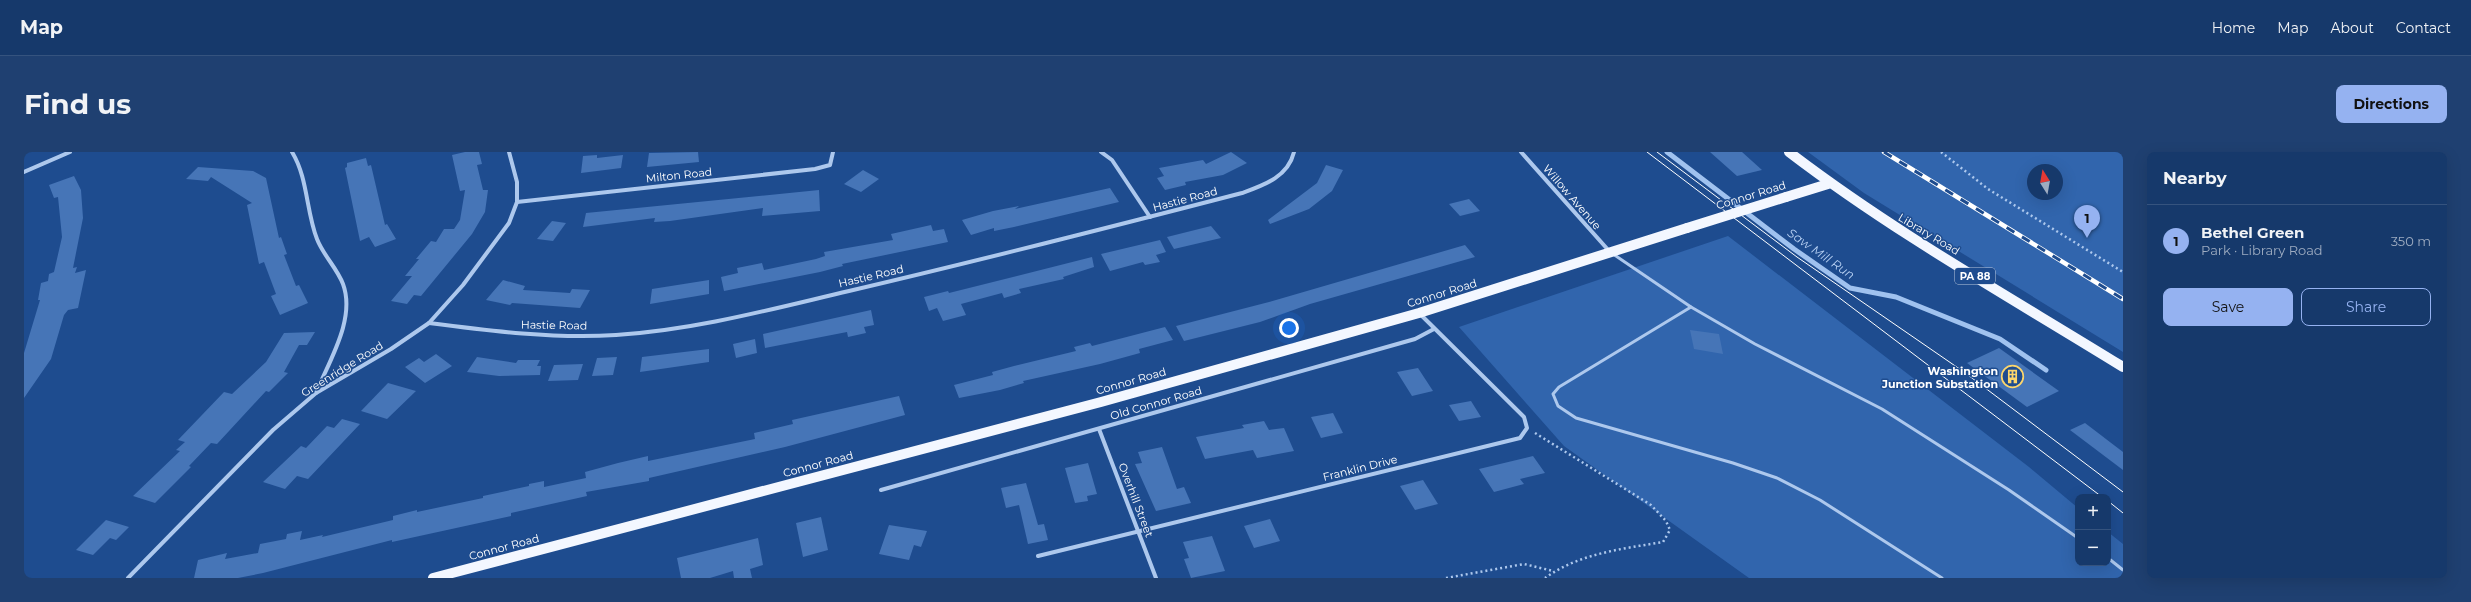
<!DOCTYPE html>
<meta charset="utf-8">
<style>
:root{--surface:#16396b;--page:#1f4071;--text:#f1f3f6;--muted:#9eacc1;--line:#35537e;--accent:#95b2f1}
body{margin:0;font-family:Montserrat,sans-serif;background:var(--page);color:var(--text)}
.controls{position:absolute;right:12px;bottom:12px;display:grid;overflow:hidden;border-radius:8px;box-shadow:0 4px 16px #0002}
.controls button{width:36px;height:36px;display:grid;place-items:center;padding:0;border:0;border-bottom:1px solid var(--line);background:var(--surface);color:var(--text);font:20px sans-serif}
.compass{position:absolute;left:2003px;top:12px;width:36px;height:36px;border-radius:50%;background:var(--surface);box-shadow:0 4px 16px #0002;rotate:349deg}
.you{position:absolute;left:1265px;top:176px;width:14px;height:14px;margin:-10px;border:3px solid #fff;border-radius:50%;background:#1a73e8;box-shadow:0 0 0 6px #1a73e833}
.badge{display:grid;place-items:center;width:26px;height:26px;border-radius:50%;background:var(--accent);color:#111;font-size:13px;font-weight:700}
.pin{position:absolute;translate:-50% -33px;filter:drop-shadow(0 1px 2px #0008)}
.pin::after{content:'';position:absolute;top:21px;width:14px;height:12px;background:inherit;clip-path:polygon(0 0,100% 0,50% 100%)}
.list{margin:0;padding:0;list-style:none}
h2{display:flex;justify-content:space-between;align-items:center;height:52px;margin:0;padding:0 16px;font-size:17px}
h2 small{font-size:13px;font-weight:400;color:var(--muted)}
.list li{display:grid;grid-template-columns:26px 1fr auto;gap:12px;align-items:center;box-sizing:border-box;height:72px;padding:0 16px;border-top:1px solid var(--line)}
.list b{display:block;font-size:15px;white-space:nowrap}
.list p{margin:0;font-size:13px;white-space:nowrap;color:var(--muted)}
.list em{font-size:13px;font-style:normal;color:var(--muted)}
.actions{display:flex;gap:8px;padding:12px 16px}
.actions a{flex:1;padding:9px 0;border:1px solid var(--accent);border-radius:8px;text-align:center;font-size:14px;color:var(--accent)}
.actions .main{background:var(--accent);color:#111}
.map{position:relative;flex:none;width:2099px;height:426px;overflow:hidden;border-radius:8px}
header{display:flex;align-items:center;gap:24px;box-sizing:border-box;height:56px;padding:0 20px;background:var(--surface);border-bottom:1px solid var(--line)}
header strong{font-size:19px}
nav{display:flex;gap:22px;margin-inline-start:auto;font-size:14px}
.intro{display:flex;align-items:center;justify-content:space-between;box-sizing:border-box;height:96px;padding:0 24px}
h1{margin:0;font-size:28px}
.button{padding:10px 18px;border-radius:8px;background:var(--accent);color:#111;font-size:14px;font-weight:700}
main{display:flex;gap:24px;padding:0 24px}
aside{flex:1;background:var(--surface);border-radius:8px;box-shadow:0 4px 16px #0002}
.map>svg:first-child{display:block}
.green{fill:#3165ad;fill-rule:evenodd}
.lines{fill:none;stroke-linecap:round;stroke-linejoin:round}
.stream{stroke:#a0c2ef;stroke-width:5}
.building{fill:#4675b7}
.path{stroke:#adc8ed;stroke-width:2.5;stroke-dasharray:2 3;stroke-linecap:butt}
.service{stroke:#adc8ed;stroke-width:3}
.minor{stroke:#adc8ed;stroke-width:4}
.primary{stroke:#f3f7ff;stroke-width:10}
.tram{stroke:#fff;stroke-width:1}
.rail-casing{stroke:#fff;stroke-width:4.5}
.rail{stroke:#1e4c8f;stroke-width:3;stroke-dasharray:9;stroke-linecap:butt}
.primary-bridge{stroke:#f3f7ff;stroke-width:10}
.labels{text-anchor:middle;stroke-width:3;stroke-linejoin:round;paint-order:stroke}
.shield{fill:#1e4c8f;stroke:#bcc9dd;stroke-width:1}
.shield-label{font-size:10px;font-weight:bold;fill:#fff}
.street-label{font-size:11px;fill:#fff;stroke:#1e4c8f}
.poi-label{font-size:11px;font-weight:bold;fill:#fff;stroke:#1e4c8f;text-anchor:end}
.water-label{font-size:12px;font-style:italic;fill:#b9d2f4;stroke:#1e4c8f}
</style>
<header>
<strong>Map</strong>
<nav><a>Home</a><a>Map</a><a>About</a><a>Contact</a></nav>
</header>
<div class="intro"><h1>Find us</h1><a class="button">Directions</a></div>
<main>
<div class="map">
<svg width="2099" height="426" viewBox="0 0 2099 426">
<rect width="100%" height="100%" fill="#1e4c8f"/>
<!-- green -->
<g class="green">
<path d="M1784,0H2099V200L1840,41ZM2009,18H2033V42H2009Z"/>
<polygon points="1704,84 2005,315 2054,356 2054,411 2084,411 2084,380 2099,392 2099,426 1725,426 1540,294 1435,175"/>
</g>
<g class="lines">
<!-- stream -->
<polyline class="stream" points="1643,0 1770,97 1826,136 1872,145 1976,187 2022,218"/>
</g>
<!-- building -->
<g class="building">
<polygon points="441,0 455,0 458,12 453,13 459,38 464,38 461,60 448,82 397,144 390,143 383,152 367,149 388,124 381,124 395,107 392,107 407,89 412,90 420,77 430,77 436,68 441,38 436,39 428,3"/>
<polygon points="674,0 675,10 623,15 625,1"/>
<polygon points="1207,0 1223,11 1199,23 1161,30 1162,33 1141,38 1133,26 1140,24 1135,16 1179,8 1182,12"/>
<polygon points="1686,0 1718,0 1738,18 1713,24"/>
<polygon points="573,3 573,6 599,3 597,16 557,21 559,4"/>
<polygon points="342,6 344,14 347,13 361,73 363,72 372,87 351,95 345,85 336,89 321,16 323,15 323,11"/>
<polygon points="1302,13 1319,18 1308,39 1285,57 1246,72 1244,68 1293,31"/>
<polygon points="174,15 229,19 242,26 255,86 257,85 263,102 260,103 272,134 275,133 284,151 256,163 247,144 252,142 240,110 235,112 223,53 228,51 187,25 184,29 162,27"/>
<polygon points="839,18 855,27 837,40 820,32"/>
<polygon points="50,24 57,38 59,66 49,116 53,115 51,121 62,118 54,156 44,158 40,163 27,207 0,246 0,201 16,148 14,148 17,131 24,129 25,122 30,120 38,85 34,45 30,46 25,33"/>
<polygon points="1086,36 1095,50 990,75 970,79 970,76 947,83 938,68 969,59 995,54 991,57"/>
<polygon points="795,38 796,59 738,64 739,56 646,69 630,70 631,66 559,75 562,61"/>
<polygon points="1445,47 1456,59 1436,64 1425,52"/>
<polygon points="528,69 542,71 529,89 513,87"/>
<polygon points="907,73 909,79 920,77 924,90 818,112 819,114 796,120 700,139 697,125 714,121 713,116 738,111 740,118 792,107 801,104 800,100 869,88 867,82"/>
<polygon points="1187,74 1197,86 1150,97 1143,85"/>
<polygon points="1136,88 1142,100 1132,103 1136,110 1121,113 1119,110 1086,119 1077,102"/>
<polygon points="1441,93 1451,105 1286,152 1236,170 1160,189 1152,174 1245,150"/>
<polygon points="1068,105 1070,115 1039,125 1040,127 995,137 997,141 980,146 978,141 937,152 942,163 919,169 913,156 905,159 900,145 924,139 925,141"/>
<polygon points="479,128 501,134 499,138 546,141 548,137 566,138 556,156 488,151 486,153 462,148"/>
<polygon points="685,128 685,142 626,152 628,137"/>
<polygon points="847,158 850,173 840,175 842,181 824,185 823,180 741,196 739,182"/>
<polygon points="1141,175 1149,188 1115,197 1116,201 1076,212 999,229 1000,231 976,238 935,246 930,233 969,223 968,220 990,214 1052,199 1050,195 1066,191 1068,194"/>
<polygon points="1666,178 1695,182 1699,202 1670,197"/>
<polygon points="291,180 283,193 275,193 260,220 264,221 245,240 242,239 193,292 187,291 165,314 167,315 131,351 109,344 156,299 152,298 161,290 154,288 200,240 208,242 242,210 260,181"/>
<polygon points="731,187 733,201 712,206 709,192"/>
<polygon points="1975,196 2035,239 2003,255 1943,211"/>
<polygon points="685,197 685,210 616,220 618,205"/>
<polygon points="412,202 428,214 401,231 381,215 395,206 400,210"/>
<polygon points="453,205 492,211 494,208 516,208 513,214 517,214 516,223 475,224 443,220"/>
<polygon points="593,205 589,223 568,224 573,206"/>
<polygon points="559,212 554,228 524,229 530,213"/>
<polygon points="1394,216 1409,239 1388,244 1373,220"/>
<polygon points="364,231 392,239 363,267 337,259"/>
<polygon points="875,244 881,263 761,295 625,326 625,329 562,340 563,344 487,361 487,364 368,390 368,388 239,421 214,426 170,426 174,408 203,401 201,407 234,401 236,392 262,387 263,382 278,379 276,388 299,383 298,385 369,368 369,364 393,358 393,360 459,346 459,344 505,334 505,332 520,329 520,335 562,326 561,320 594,311 624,304 624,309 731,287 730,281 769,272 768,268"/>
<polygon points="1447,249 1457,265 1435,269 1425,253"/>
<polygon points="1309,261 1319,281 1297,286 1287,265"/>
<polygon points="318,267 336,272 284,327 273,324 261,337 239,330 277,294 282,296 303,274 310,276"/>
<polygon points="1240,269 1245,278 1260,276 1270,299 1233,306 1229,298 1181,307 1172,285 1220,276 1218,273"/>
<polygon points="2061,271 2099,300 2099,318 2046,278"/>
<polygon points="1138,295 1153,337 1160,335 1167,351 1132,359 1111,312 1118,311 1114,300"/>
<polygon points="1509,304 1521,321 1496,327 1500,332 1470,340 1455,317"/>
<polygon points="1064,311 1073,342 1063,344 1064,349 1051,351 1041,316"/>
<polygon points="1399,328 1414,352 1391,358 1376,334"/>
<polygon points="1002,331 1014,373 1020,372 1024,388 1004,392 995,353 982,356 977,336"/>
<polygon points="797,365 804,398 779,405 772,371"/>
<polygon points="1246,367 1256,389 1230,396 1220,374"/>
<polygon points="82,368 105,375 92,388 86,386 69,403 52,398"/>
<polygon points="865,373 903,379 897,395 890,393 885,408 855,402"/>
<polygon points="1188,384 1201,419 1167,426 1160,407 1165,406 1159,390"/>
<polygon points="734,386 739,413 726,417 728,426 710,426 709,419 686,426 657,426 653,406"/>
</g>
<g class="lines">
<!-- path -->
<g class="path">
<polyline points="1917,0 1964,37 2099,120"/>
<path d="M1511,281L1627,353L1642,369L1646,378L1639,390C1598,397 1556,401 1521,426"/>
<polyline points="1422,426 1500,412 1529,419"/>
</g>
<!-- service -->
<g class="service">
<polyline points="1589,102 1667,155 1731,192 1858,257 1985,338 2054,386"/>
<polyline points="1667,155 1535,235 1529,242 1534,254 1552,266 1709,311 1753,326 1796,348 1918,426"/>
<polyline points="2084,406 2099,418"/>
</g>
<!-- minor -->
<g class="minor">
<path d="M268,0C284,26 282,59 293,87C299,103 313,116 319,132C332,167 305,209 292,241"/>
<polyline points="1077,0 1088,8 1126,65"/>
<polyline points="1497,0 1586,100"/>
<polyline points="0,20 46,0"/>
<polyline points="493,50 791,17 806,13 809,0"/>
<path d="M405,171C467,179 530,187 592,183C671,178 748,157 825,139C957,108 1087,75 1218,41C1240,33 1264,25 1270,0"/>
<polyline points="1075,277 1132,426"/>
<polyline points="857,338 1391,187 1410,177"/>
<polyline points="1014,404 1496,286 1503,276 1500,265 1395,161"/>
<polyline points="104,426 249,278 292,241 367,197 405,171 439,133 485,71 493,50 493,30 485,0"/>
</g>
<!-- primary -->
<g class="primary">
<path d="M1765,0C1871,81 1986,145 2099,215"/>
<polyline points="1762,45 1804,32"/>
<polyline points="409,426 1077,250 1395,161 1663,76"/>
</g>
<!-- tram -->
<g class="tram">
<polyline points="1623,0 2078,345"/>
<polyline points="1633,0 1773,105 1940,220 2099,340"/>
<polyline points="2084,349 2099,361"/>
</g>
<defs>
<polyline id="rail" points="1860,0 2099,147"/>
</defs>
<!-- rail casing -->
<use href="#rail" class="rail-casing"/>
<!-- rail -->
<use href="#rail" class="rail"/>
<!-- primary-bridge -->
<polyline class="primary-bridge" points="1663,76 1762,45"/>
</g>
<!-- icons -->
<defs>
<symbol id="building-ring" viewBox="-11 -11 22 22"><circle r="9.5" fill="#1e4c8f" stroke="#fcd66c" stroke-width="1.5"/><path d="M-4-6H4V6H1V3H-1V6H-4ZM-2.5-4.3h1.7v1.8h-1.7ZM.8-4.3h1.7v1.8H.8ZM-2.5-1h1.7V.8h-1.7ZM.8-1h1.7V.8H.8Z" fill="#fcd66c"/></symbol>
</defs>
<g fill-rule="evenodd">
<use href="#building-ring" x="1976" y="212" width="25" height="25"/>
</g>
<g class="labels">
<!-- shield labels -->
<rect class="shield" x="1931" y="116" width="40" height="16" rx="3"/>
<g class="shield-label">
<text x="1951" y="128">PA 88</text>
</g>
<!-- street labels -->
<g class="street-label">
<text transform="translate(655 23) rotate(-6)" y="4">Milton Road</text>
<text transform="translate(1727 43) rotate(-17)" y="4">Connor Road</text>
<text transform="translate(1548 45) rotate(49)" y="4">Willow Avenue</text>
<text transform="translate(1161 47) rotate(-15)" y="4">Hastie Road</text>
<text transform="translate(1905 82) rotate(31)" y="4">Library Road</text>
<text transform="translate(847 124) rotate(-13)" y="4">Hastie Road</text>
<text transform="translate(1418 141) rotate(-17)" y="4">Connor Road</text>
<text transform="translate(530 173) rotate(1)" y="4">Hastie Road</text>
<text transform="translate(318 217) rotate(-32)" y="4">Greenridge Road</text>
<text transform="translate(1107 229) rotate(-16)" y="4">Connor Road</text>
<text transform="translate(1132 251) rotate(-16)" y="4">Old Connor Road</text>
<text transform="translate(794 312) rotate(-15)" y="4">Connor Road</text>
<text transform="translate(1336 316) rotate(-14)" y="4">Franklin Drive</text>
<text transform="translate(1112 348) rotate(69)" y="4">Overhill Street</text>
<text transform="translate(480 395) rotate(-15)" y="4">Connor Road</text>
</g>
<!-- poi labels -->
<g class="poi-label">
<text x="1974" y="223">Washington<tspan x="1974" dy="13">Junction Substation</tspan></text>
</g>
<!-- water labels -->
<g class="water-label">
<text transform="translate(1797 102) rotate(35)" y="4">Saw Mill Run</text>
</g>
</g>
</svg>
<div class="controls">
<button>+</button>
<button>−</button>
</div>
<svg class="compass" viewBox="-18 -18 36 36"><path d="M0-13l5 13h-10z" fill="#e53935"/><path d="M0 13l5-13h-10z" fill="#9eacc1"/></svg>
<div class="you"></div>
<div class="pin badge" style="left:2063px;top:86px">1</div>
</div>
<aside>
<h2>Nearby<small></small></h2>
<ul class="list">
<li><span class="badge">1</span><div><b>Bethel Green</b><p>Park · Library Road</p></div><em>350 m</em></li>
</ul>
<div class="actions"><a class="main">Save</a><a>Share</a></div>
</aside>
</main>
